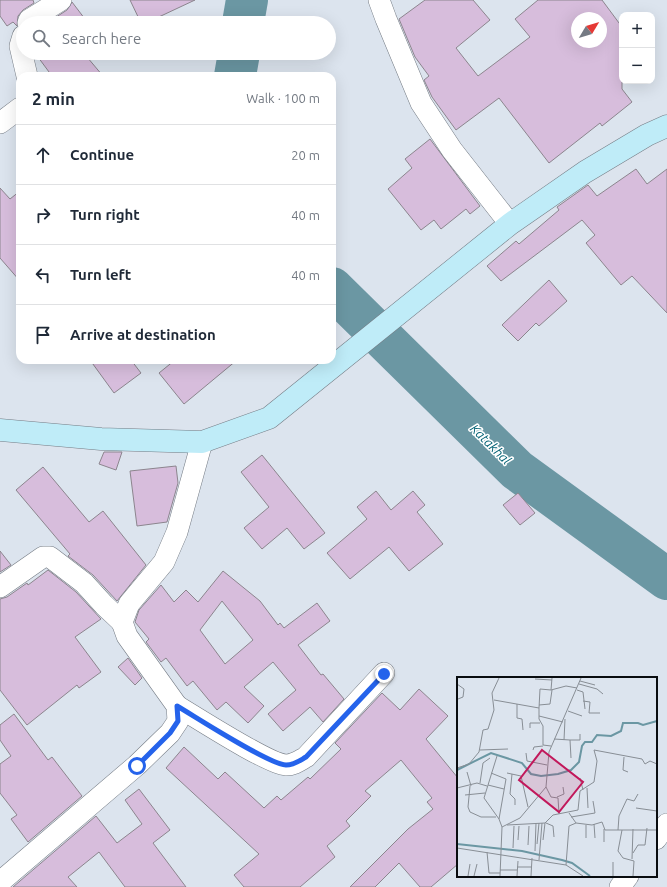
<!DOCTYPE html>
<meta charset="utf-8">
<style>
:root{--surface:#fff;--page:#f2f2f3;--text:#1f2937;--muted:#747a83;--line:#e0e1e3}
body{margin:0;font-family:Ubuntu,sans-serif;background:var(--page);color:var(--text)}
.controls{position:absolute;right:12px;top:12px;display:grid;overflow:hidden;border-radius:8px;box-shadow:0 4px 16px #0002}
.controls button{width:36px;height:36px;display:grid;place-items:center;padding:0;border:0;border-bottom:1px solid var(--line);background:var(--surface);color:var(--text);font:20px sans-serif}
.compass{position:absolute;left:571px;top:12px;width:36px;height:36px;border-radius:50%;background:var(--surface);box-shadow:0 4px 16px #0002;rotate:52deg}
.stop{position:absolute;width:12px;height:12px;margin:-9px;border:3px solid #2563eb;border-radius:50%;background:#fff}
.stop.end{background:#2563eb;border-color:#fff;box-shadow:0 1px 4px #0008}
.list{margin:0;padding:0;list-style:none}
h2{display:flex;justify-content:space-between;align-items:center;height:52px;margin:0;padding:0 16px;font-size:17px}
h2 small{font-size:13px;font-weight:400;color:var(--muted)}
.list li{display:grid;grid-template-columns:26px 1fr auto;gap:12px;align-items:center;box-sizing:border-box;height:60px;padding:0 16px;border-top:1px solid var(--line)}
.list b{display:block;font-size:15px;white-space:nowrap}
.list em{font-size:13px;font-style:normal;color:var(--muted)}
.icon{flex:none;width:22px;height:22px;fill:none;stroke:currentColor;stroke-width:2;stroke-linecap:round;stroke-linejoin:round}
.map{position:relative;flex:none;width:667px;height:887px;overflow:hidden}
.search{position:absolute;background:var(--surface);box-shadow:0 4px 16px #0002;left:16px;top:16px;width:320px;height:44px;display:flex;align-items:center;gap:10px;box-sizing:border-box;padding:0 14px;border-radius:22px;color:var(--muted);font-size:15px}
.panel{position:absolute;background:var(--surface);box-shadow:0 4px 16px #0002;left:16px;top:72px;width:320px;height:292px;border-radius:12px}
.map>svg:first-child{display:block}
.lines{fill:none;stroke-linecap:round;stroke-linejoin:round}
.river{stroke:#6b97a3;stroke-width:42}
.building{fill:#d7bddc;stroke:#8c858e;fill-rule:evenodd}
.street-casing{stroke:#757c85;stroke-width:22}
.secondary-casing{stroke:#757c85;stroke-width:23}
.street{stroke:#fff;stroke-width:21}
.secondary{stroke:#bfecf8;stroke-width:22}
.route{stroke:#2563eb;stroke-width:5}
.labels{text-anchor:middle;stroke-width:3;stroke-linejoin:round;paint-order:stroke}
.water-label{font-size:13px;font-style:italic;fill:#026174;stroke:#fff}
.inset-river{fill:none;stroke:#6b97a3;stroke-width:2}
.inset-road{fill:none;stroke:#888e95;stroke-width:1}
.view{fill:#c2185b;fill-opacity:0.15;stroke:#c2185b;stroke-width:2}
.inset-edge{fill:none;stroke:#090c0f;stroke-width:2}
</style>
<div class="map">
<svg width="667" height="887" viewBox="0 0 667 887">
<rect width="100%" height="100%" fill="#dce4ee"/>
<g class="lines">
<!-- river -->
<g class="river">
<polyline points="243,23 247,0"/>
<polyline points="235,76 239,53"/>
<polyline points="332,288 517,470 667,579"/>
</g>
</g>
<!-- building -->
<g class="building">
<polygon points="0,0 33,0 34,3 23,10 18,16 17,26 13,22 7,26 0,16"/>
<polygon points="130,0 195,0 146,23 141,23"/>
<path d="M425,0H473L490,20L456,48L478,76L530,37L515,19L538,0H602L622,27V89L632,102L602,126L600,123L549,163L499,98L456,130L432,97L424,80L429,76L415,57L399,19ZM577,18H601V42H577Z"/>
<polygon points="72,2 88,23 47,23 67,10"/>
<polygon points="35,53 92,53 87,57 103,76 52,76"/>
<polygon points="430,139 480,206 470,214 466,209 441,229 434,220 421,230 388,189 412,168 405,159"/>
<polygon points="636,169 647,184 667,169 667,313 632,276 621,285 586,243 595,235 582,220 501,281 487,266 516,241 519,244 559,210 557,207 588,185 597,196"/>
<polygon points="0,188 10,199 20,191 20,281 0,258"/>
<polygon points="549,280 567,301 539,326 536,323 518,341 502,325"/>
<polygon points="90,360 131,360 141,373 114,393"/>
<polygon points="175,360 237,360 184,404 159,373"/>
<polygon points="104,452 122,452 116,470 99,464"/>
<polygon points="262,455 325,533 304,549 287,528 262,549 244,528 269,507 241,472"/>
<polygon points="176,466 178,483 167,522 137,526 130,471"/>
<polygon points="43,467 89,522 103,511 146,565 117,601 93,575 68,556 70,554 16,490"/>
<polygon points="376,491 391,510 413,491 425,505 417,512 443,544 409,571 389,547 350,579 327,553 367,519 357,507"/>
<polygon points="518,493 535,513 520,525 503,505"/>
<polygon points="0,551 11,565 0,572"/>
<polygon points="48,570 76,592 101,619 75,637 101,672 79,688 77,685 27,725 0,690 0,599 7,597 27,583 28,585"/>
<path d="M223,571L260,601L278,625L280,623L284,628L317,603L330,621L298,645L321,675L323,674L344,699L323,722L310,707L283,731L268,714L296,690L273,662L244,687L264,706L248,723L226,702L217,710L193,681L187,686L166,658L161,662L146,642L149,639L135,622L139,610L161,585L174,602L186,590L198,602ZM222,601L253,640L225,664L200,630Z"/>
<polygon points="128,658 142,678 135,685 118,667"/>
<polygon points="419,689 448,716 426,739 458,778 458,864 431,887 420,887 399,863 375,887 350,887 408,829 433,809 427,802 432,798 401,760 365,791 371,796 346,821 350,826 327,846 335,857 300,887 244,887 234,875 259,854 166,768 184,747 218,779 225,772 264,808 277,796 281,800 308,777 310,779 341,749 335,743 382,693 400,710"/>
<polygon points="14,714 48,760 52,757 82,796 28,842 11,819 17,815 0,793 0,764 11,756 0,740 0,725"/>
<polygon points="139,789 170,830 153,843 186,887 125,887 99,852 68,877 77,887 13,887 96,816 117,843 142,824 125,800"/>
</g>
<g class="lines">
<defs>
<g id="street">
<polyline points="379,0 386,19 421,103 452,150 510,224"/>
<polyline points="28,23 29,20 61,0"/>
<polyline points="23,36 20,46 27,76"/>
<polyline points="0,123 20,108"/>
<polyline points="0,587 43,557 50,557 84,583 104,605 122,622"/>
<path d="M177,706C196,717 268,764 286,765C294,765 299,761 306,757L384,673"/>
<polyline points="656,839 667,824"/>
<polyline points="0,882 137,765 170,733 178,721 177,706 127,636 122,622 129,604 164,562 177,532 202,442"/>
<polyline points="620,887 628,876"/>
</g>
<polyline id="secondary" points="0,430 101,439 202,442 269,418 510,224 585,172 647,135 667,126"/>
</defs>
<!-- street casing -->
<use href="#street" class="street-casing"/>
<!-- secondary casing -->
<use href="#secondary" class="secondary-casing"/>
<!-- street -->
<use href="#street" class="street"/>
<!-- secondary -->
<use href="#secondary" class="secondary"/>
</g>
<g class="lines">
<!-- route -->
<path class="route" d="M137,766L170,733L178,721L177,706C196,717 268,764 286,765C294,765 299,761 306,757L384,674"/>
</g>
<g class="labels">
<!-- water labels -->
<g class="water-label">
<text transform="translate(491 444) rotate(45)" y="5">Katakhal</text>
</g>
</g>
<!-- overview -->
<g transform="translate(457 677)">
<rect width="200" height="200" fill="#dce4ee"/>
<path class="inset-river" d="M0,93L34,76L65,86L74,97L84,99L101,97L114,93L122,85L125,69L128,65H135L140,58L154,59L164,54L166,46H181L186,48L200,44M0,167L65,174L105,183L115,186L133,199"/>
<path class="inset-road" d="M95,1L94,13L109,9L120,11M78,2L95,3M123,4L138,8M0,7L7,12L6,20L1,22M122,7L140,12L146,17M120,13L126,15L128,32M37,23L82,31M126,24L133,25L132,36H143M60,27V41L65,42L66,53M82,28L93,27L95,13M111,34L125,39M82,39L106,45M73,51V46H83M97,62L113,63L114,81M107,63L108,42M113,63H123V57M94,69L86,68V49L82,42V31L83,12L94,13M23,73L51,72M76,73L77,70L86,69M69,76L70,84L90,88M40,79L27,121L42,142M167,80L166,93L171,95M0,91L12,87L22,75L26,53L31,52L37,33L35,16L42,1M10,95L14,109M34,96L49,102L42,142L45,150M50,96L64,99L71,130M55,97L53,117L58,122V128M123,101L126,113M23,106L26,86L33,81M31,108L47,112M13,109L11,130L13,135L24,140H39M89,110L94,120L101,121L102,137M0,111L20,106L30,109M130,111L131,131M8,118L28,116M100,120L107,117L106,110M179,131L200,134M112,136L119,146L135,148L145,145L148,153H200M114,140L138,136L136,124M89,146L96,149L97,160M137,147L138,161M50,148L88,146L96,138L121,133L123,114L137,105L140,84L137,73L185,82L188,87L193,84L200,87M147,152V165M161,153L162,139L170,122L177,124L181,117M165,153L161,174L166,181L177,184L176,199M129,161V148M61,163L62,149M86,163L88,146M80,167L82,146M71,168L72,149M0,171L109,188L126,199M56,171L57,149M78,174L79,146M30,175L32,196H43M176,176L181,168H188L190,151M175,182L176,152M82,183L85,146M156,185V199M109,188L112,149L119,146M60,190H74M43,193H60M11,199L13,187M17,199L20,187M43,199L45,150L63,141L89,110L92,75L124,1M60,199L61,184M74,199L75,181"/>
<path class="view" d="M85,73L126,105L102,135L62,103Z"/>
<rect width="200" height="200" class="inset-edge"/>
</g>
</svg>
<div class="controls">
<button>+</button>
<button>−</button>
</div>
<svg class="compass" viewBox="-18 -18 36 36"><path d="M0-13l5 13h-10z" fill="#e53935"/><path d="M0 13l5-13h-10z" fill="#747a83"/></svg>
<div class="stop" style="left:137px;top:766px"></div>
<div class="stop end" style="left:384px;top:674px"></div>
<div class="search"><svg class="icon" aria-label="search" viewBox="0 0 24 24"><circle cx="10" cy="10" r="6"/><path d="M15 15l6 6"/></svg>Search here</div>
<section class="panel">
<h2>2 min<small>Walk · 100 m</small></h2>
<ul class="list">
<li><svg class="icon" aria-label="ahead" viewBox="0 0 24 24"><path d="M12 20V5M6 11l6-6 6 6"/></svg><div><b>Continue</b></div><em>20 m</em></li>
<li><svg class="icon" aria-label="right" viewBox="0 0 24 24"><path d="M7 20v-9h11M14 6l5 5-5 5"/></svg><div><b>Turn right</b></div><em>40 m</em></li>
<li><svg class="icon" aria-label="left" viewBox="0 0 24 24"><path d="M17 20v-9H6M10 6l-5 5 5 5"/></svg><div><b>Turn left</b></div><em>40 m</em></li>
<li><svg class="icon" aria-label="arrive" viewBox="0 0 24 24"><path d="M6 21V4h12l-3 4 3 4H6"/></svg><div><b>Arrive at destination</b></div></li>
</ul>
</section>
</div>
